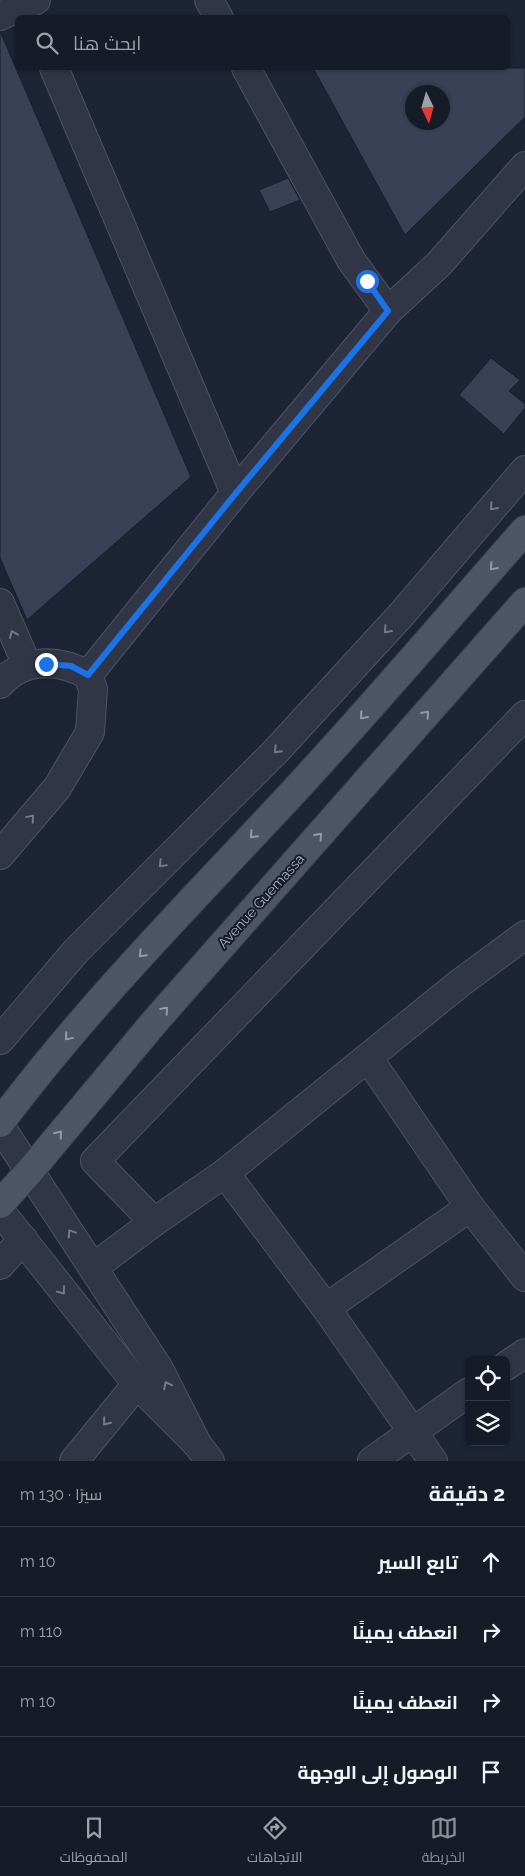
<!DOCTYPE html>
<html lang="ar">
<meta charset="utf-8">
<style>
:root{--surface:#161b28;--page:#1f2430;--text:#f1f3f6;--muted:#9ea1a8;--line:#353945;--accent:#8c9099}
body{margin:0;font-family:Raleway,Cairo,sans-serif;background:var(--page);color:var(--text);direction:rtl}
.controls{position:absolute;right:15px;bottom:15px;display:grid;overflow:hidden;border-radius:8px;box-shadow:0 1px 4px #0004}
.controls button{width:45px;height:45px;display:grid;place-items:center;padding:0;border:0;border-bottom:1px solid var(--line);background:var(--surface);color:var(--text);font:25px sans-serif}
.compass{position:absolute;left:405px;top:85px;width:45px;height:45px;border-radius:50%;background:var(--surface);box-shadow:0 1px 4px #0004;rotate:175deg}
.stop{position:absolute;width:15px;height:15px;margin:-11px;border:4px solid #1a73e8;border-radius:50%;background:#fff}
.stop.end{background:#1a73e8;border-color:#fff;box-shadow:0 1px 5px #0008}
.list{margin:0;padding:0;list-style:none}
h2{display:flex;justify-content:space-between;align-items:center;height:65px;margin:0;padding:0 20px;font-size:21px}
h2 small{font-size:16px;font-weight:400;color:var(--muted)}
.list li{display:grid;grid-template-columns:32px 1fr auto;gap:15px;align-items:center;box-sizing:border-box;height:70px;padding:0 20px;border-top:1px solid var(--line)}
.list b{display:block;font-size:19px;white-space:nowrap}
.list em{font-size:16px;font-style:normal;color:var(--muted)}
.icon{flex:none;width:28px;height:28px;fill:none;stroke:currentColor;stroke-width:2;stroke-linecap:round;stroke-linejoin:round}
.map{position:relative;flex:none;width:525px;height:1461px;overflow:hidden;direction:ltr}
.search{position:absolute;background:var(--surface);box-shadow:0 1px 4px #0004;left:15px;right:15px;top:15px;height:55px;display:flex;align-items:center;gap:12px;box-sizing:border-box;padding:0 18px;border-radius:8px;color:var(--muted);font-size:19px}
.sheet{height:345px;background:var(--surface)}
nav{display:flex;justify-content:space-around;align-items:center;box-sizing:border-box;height:70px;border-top:1px solid var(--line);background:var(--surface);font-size:14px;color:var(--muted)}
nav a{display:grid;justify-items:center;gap:2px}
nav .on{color:var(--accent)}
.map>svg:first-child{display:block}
.building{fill:#394157;stroke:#181e2d;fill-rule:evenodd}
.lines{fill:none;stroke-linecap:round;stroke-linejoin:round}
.minor-casing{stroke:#4e5365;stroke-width:30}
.major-casing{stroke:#3a3f50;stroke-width:30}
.minor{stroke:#313646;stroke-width:28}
.major{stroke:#4e5567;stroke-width:28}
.oneway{stroke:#74798b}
.oneway2{stroke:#9399ad}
.route{stroke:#1a73e8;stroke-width:6}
.labels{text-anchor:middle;stroke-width:4;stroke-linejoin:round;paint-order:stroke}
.street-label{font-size:14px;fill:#aab0c4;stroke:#171c2a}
</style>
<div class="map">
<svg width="525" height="1461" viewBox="0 0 525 1461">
<rect width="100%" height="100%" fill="#1d2436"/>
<!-- building -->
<g class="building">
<polygon points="0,31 191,477 27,620 0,558"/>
<path d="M313,68H525V117L405,235ZM412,92H442V122H412Z"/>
<polygon points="288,178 300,200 270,212 259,190"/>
<polygon points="491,358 520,380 509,391 525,404 525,408 504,434 459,395"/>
</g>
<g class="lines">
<defs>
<g id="minor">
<polyline points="209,0 219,18"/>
<polyline points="0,16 36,0"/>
<polyline points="54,68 235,493"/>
<polyline points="246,68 351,260 388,311 439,264 525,166"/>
<polyline points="0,603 27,665"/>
<polyline points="88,675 235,493 388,311"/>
<path d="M0,684C24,657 59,659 88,675L93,689L90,732L57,788L0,855"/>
<polyline points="0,1040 76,951 276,751 401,615 525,470"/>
<polyline points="369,1059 470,1207 525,1277"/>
<polyline points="0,1126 159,1369 197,1444"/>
<polyline points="225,1173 326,1308 433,1461"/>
<polyline points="0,1211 137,1384 197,1444 210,1461"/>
<polyline points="154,1222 95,1161 525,715"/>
<polyline points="0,1265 23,1239"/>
<polyline points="94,1267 154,1222 225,1173 460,983 525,935"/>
<polyline points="326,1308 470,1207"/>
<polyline points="506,1366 525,1353"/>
<polyline points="74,1461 137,1384"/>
<polyline points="372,1461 469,1392"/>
</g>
<g id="major">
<path d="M0,1123C86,1008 187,906 285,801C367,713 445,621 525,530"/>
<polyline points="0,1204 29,1172 157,1019 525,602"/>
</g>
</defs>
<!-- minor casing -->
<use href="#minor" class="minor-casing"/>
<!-- major casing -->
<use href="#major" class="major-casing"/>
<!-- minor -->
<use href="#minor" class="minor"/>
<!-- major -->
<use href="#major" class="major"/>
</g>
<!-- one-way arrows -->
<defs><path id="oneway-chevron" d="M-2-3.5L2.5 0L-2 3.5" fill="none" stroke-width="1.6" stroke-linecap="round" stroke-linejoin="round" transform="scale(1.25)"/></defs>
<g class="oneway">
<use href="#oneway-chevron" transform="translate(493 507) rotate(131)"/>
<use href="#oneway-chevron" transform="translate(387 630) rotate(132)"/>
<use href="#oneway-chevron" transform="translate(13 634) rotate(-113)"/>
<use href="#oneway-chevron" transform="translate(277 750) rotate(134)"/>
<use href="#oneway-chevron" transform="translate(31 818) rotate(-50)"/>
<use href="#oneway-chevron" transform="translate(162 864) rotate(135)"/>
<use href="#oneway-chevron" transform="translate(71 1233) rotate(-124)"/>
<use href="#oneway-chevron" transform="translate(62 1291) rotate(53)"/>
<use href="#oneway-chevron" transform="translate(167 1385) rotate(-117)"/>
<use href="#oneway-chevron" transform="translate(106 1422) rotate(129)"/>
</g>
<g class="oneway2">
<use href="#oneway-chevron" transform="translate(493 567) rotate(131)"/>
<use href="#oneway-chevron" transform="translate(426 714) rotate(-49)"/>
<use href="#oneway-chevron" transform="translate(363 716) rotate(131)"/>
<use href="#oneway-chevron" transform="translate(253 835) rotate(133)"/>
<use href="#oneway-chevron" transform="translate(319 836) rotate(-48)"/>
<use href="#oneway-chevron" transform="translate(142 954) rotate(133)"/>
<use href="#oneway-chevron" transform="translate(165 1010) rotate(-49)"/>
<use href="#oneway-chevron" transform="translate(68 1037) rotate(130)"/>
<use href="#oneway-chevron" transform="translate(59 1134) rotate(-51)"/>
</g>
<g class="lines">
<!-- route -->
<polyline class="route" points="46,664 71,666 88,675 236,493 388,311 367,281"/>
</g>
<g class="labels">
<!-- street labels -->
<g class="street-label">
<text transform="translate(261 901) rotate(-48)" y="5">Avenue Guemassa</text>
</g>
</g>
</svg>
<div class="controls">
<button><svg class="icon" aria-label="locate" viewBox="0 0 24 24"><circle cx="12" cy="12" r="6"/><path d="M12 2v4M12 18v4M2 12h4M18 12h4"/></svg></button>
<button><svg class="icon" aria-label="layers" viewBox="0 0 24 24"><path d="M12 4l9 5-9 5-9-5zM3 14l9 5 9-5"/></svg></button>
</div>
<svg class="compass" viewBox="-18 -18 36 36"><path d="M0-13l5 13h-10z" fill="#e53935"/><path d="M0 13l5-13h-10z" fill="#9ea1a8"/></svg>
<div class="stop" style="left:367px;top:281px"></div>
<div class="stop end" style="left:46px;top:664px"></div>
<div class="search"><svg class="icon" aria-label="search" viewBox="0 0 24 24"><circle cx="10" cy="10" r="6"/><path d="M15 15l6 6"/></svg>ابحث هنا</div>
</div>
<section class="sheet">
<h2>2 دقيقة<small>سيرًا · 130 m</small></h2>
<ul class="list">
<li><svg class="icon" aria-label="ahead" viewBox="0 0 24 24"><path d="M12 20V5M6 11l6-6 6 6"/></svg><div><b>تابع السير</b></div><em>10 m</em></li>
<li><svg class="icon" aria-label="right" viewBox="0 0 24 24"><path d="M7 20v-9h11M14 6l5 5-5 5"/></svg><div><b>انعطف يمينًا</b></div><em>110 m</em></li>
<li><svg class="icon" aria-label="right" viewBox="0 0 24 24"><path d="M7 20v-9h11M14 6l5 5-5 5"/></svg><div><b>انعطف يمينًا</b></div><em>10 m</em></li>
<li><svg class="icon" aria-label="arrive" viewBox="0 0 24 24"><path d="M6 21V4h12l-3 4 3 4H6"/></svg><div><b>الوصول إلى الوجهة</b></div></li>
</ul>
</section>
<nav>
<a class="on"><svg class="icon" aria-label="map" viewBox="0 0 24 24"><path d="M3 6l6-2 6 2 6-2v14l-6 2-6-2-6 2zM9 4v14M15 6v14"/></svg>الخريطة</a>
<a><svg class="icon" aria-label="directions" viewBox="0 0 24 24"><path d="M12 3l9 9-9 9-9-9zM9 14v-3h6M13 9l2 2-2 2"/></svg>الاتجاهات</a>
<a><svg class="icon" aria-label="saved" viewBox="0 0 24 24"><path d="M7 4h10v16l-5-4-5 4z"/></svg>المحفوظات</a>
</nav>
